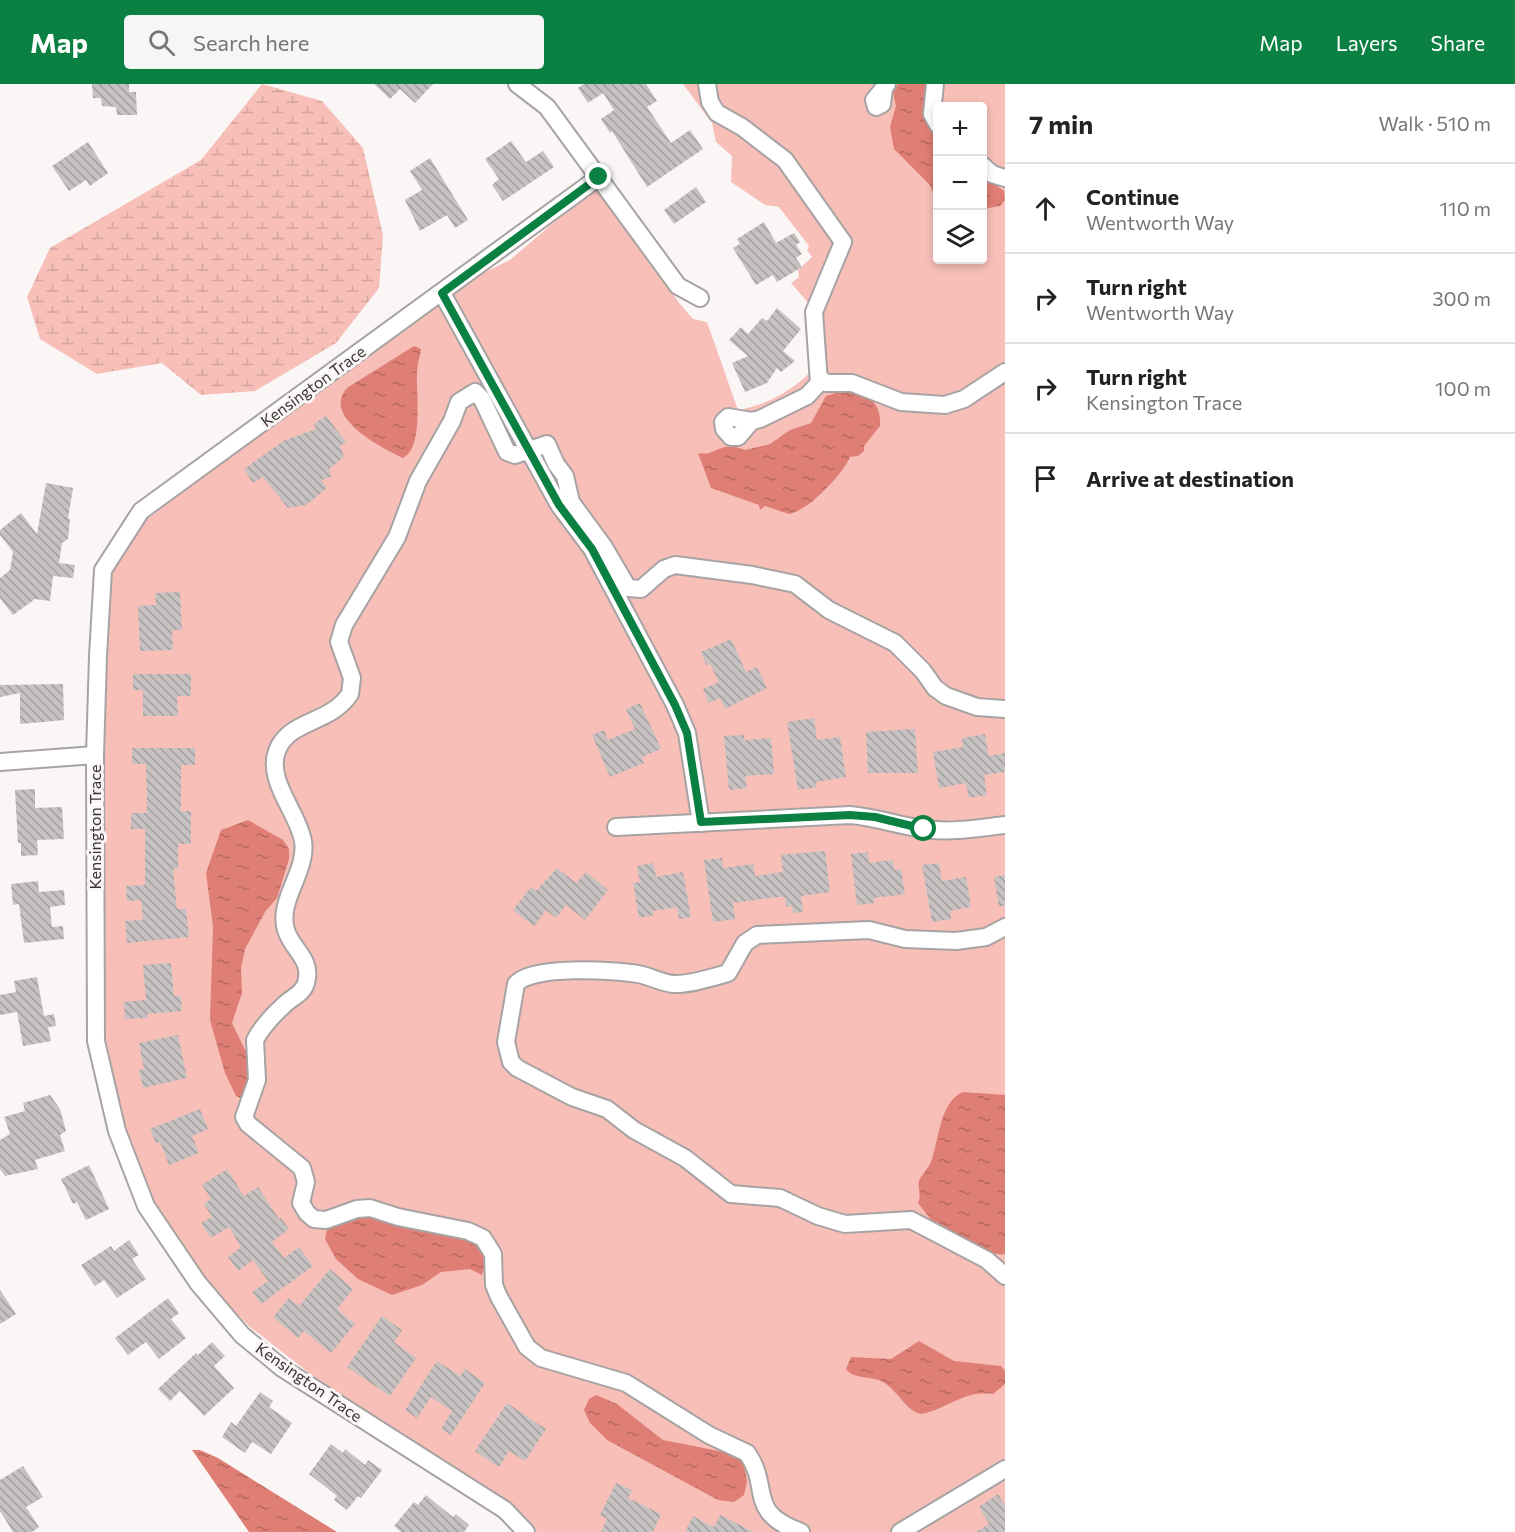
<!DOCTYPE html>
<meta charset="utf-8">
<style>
:root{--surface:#fff;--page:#f6f6f6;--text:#222;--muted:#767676;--line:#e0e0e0;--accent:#0b8043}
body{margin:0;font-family:Commissioner,sans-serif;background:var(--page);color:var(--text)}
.controls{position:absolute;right:18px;top:18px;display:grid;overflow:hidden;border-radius:6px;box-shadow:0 3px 9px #0003}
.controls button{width:54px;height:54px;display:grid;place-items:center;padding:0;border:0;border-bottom:2px solid var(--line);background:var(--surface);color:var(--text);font:30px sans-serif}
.stop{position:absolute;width:18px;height:18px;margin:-14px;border:4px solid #0b8043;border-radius:50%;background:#fff}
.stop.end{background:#0b8043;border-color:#fff;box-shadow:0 2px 6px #0008}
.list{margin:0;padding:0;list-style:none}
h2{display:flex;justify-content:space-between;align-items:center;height:78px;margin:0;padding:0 24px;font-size:26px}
h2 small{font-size:20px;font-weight:400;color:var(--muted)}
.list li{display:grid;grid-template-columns:39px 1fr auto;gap:18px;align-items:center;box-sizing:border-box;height:90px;padding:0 24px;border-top:2px solid var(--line)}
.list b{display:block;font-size:22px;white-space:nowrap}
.list p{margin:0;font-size:20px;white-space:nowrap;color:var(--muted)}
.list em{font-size:20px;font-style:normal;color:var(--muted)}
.icon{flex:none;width:33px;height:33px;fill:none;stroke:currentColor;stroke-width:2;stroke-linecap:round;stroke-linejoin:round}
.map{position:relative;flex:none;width:1005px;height:1448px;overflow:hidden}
header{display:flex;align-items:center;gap:36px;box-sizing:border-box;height:84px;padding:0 30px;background:var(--accent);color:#fff}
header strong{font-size:28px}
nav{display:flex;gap:33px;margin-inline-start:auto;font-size:21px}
.search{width:420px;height:54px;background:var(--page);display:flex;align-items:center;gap:15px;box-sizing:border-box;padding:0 21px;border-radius:6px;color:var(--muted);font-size:22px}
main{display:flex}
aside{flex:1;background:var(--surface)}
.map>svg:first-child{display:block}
.grass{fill:#f7bfb8;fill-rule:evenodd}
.wetland{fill:url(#wetland-marsh)}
.water{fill:url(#water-ripples)}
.building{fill:url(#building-back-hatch)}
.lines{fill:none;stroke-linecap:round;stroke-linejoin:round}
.minor-casing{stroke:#a8a3a3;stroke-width:20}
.minor{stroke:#fff;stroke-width:16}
.route{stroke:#0b8043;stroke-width:8}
.labels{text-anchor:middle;stroke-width:6;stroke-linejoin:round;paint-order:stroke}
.street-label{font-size:16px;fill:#373535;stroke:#fbf6f6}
</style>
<header>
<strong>Map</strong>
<div class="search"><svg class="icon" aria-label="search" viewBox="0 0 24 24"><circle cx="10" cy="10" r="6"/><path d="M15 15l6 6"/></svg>Search here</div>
<nav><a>Map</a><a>Layers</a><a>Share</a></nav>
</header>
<main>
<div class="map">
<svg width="1005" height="1448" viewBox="0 0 1005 1448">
<defs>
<pattern id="wetland-marsh" width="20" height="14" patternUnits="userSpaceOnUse" patternTransform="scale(1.5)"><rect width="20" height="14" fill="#f7bfb8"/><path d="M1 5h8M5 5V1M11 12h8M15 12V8" fill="none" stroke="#d4a59f"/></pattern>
<pattern id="water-ripples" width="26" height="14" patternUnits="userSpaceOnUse" patternTransform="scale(1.5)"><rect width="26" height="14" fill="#df7e74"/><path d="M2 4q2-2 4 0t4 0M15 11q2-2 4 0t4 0" fill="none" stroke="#b66860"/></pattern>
<pattern id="building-back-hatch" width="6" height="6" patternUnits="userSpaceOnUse" patternTransform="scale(1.5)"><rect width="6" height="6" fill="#c7c2c1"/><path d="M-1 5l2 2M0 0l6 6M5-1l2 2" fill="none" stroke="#a29e9e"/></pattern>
</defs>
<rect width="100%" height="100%" fill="#fbf6f6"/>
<!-- grass -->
<path class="grass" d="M683,0H1005V1448H537L529,1436L497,1412L336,1310L250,1243L216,1209L152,1114L125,1047L104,946L102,684L107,570L103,486L147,435L465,198L510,176L587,110L600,107L680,220L693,235L707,238L738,326C767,321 794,306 813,285L810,221L791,199L799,193L798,186L812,173L807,166L809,162L779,123L765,121L731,98L732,72L716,58L712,39ZM938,22H982V176H938Z"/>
<!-- wetland -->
<polygon class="wetland" points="262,0 322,17 363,64 383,151 379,204 336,259 255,307 201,311 162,279 97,290 40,255 27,213 50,164 201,76"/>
<!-- water -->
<g class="water">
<polygon points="898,0 928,0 937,47 937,119 930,101 894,65 890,43 896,22 893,9"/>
<polygon points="982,91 1004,107 1005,116 1000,122 983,125"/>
<path d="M414,262L421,265C420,273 417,281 417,289C416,309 424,364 403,374C382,364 321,333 347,304Z"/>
<path d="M842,307C865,310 882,315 880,342L864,362V367L858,372L850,373C843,390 808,427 789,430L765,422L760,426L759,421L711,404L698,369C717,373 719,355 745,366L770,360L790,346L811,339L826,312Z"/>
<polygon points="248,736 283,756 289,765 289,775 277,814 265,828 245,865 241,884 242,909 232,939 248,972 249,998 240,1014 236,1012 225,989 210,936 213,843 206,789 221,746"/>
<path d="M963,1008L1005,1011V1170C985,1173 953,1148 937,1138H933L918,1119C922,1110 917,1103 919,1097C921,1091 928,1085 931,1078C939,1056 940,1017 963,1008Z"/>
<path d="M358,1129L471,1152C484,1165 488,1172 482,1191L470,1185L441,1188L422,1201L392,1211L358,1195L336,1175L325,1155L328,1141Z"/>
<path d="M919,1257L954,1277L1001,1282L1005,1287V1300L993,1310C965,1305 946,1326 921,1330C905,1327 897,1304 881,1297C870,1292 853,1295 846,1285L851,1273L891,1275Z"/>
<polygon points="596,1311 617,1320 663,1356 734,1370 743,1376 747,1397 744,1411 734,1418 718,1416 607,1356 590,1339 584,1326 589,1315"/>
<polygon points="192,1366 200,1366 218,1374 337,1448 249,1448"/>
</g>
<!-- building -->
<g class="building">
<polygon points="92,0 129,0 129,8 136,8 137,31 117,31 116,23 102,22 101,14 93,14"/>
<polygon points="374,0 433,0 415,19 400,5 390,15"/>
<polygon points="584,0 646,0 657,17 647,23 671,59 690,46 703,65 647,103 612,47 610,49 601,35 614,26 603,9 588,19 578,4"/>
<polygon points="511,57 526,78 543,67 554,83 503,117 492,101 499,95 485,75"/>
<polygon points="88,58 108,89 90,102 86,96 69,107 52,82"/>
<polygon points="430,74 468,136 455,144 447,131 420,147 405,116 422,106 410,87"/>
<polygon points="696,103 706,118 674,140 664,126"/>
<polygon points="764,138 776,159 794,149 800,158 796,161 802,170 796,174 802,183 777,198 773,191 756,201 733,164 740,160 737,155"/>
<polygon points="777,224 801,245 783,267 795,277 781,288 777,284 767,299 745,308 732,279 748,272 729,256 741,243 748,250 762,234 767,237"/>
<polygon points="326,332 346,358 340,362 344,373 329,385 331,393 321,396 327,404 306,421 288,424 263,393 253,399 244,385 285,356 316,345 314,340"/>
<polygon points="46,399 73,404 68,434 70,435 68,455 62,459 59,479 75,481 73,494 53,492 50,517 35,515 13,531 0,514 0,494 10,486 13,468 0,451 0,446 21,429 37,450"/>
<polygon points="180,508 182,546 172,546 173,566 140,567 138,522 156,521 155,509"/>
<polygon points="731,555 746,588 757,583 767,604 725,625 720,614 709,619 703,605 719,598 710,580 706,581 701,568"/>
<polygon points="133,590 191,590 191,612 177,612 178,632 143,632 143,606 133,606"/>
<polygon points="63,600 64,636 20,640 20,609 0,613 0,601"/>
<polygon points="640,619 661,665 642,673 644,679 610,693 592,651 604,646 608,656 635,645 626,625"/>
<polygon points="814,634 817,656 840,653 846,693 816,698 817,703 798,706 787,638"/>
<polygon points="915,645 918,689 868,689 866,648"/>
<polygon points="985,650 989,672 1005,669 1005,688 984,691 987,711 969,714 966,699 939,704 933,668 963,663 962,654"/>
<polygon points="744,651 744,656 771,654 774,690 745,692 747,704 729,706 724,652"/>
<polygon points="132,664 195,664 195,681 181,681 181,727 191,727 191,760 178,760 178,785 173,785 177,825 186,825 189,853 127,859 125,837 143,836 141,816 127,817 126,802 145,801 145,745 131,745 131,729 147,729 146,680 132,680"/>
<polygon points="35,705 35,724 62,723 64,755 37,756 38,771 21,772 21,759 18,759 15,706"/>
<polygon points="825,767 830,808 801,812 803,828 793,829 792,822 786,823 785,813 777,813 733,819 735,835 713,838 704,776 722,774 723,784 753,780 755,792 783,788 781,771"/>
<polygon points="868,768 869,779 893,776 894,786 901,785 905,810 874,814 874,819 857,821 851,770"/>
<polygon points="653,779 656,793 683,788 691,833 679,835 677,823 653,827 654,831 639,834 633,799 640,798 637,782"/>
<polygon points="939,779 942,797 966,793 971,823 950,827 951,835 932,838 922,781"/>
<polygon points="557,784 576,799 586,788 608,806 585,836 566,821 556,834 546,826 534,842 513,826 531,803 536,807"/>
<polygon points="1005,791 1005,822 999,822 994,793"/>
<polygon points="38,797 39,808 64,806 65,821 50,823 52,843 63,842 64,855 24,859 19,820 13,821 11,800"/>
<polygon points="171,879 174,912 181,912 182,927 147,930 148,934 125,935 124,918 146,916 143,881"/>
<polygon points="37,893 44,932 54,930 56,942 48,943 51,957 23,962 17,928 0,931 0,911 16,908 14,897"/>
<polygon points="178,951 187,994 143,1004 139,986 144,985 139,959"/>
<polygon points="50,1011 60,1025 66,1047 60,1051 65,1067 35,1076 38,1085 5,1092 0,1085 0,1056 10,1050 4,1033 25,1027 23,1019"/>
<polygon points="200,1025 208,1045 192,1052 199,1069 169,1081 160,1058 156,1059 150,1045"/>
<polygon points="89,1081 109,1125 86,1136 77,1118 73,1120 61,1095"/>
<polygon points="227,1085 244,1112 258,1103 279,1135 281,1134 289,1145 272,1158 284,1174 299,1163 313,1182 261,1220 252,1208 268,1197 253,1176 238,1187 228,1173 241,1163 229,1143 211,1154 201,1139 212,1133 204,1120 211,1115 202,1101"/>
<polygon points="129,1156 139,1171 132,1175 146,1195 117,1214 104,1196 95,1202 81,1181 111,1162 114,1167"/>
<polygon points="330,1185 353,1205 337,1225 355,1240 331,1269 304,1247 298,1254 273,1233 289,1214 299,1222"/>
<polygon points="0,1206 16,1230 0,1240"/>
<polygon points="168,1214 179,1229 171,1235 186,1254 159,1275 146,1258 128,1271 115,1254"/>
<polygon points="382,1232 402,1246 394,1258 416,1274 390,1312 347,1283"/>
<polygon points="212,1258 225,1272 214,1282 234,1304 204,1332 180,1307 170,1317 158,1305 196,1269 198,1271"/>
<polygon points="437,1277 460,1292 465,1285 485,1299 451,1351 441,1345 452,1327 431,1313 417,1334 405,1326"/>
<polygon points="260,1308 273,1317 269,1323 292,1339 271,1370 252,1358 245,1369 222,1353 231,1338 236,1342"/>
<polygon points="507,1319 546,1345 525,1377 509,1367 499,1383 475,1367"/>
<polygon points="331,1360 343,1369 345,1365 365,1381 368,1376 382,1386 361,1414 358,1412 347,1426 334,1416 337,1412 309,1390"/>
<polygon points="23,1382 43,1413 26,1423 39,1443 32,1448 13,1448 0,1427 0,1396"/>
<polygon points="616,1399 632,1406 628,1414 661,1430 653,1448 601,1448 607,1435 600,1431"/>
<polygon points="998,1410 1005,1422 1005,1448 976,1448 989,1440 979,1423"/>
<polygon points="426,1411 453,1433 456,1430 469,1441 464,1448 401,1448 394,1442 414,1418 418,1421"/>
<polygon points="720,1431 754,1448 685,1448 693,1432 714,1443"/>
</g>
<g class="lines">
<defs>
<g id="minor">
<polyline points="517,0 547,23 678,202 700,214"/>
<polyline points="707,0 710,18 717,29 742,43 785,76 843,158 814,228 819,299 807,312 760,335 752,337 728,333 723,338 724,345 731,353 738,353 752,337"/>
<polyline points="935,0 932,30 938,41"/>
<polyline points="884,5 882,20 876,23 874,16 887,0"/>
<polyline points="982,81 992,90 1005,94"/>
<polyline points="442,209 559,421 592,465 675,621 687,649 701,739"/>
<polyline points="821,295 826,299 852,299 901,318 945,321 964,315 1005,288"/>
<polyline points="0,678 95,671"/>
<path d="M616,743L850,731C876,733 899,742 925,745C951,749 979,744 1005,741"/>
<path d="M1005,843L986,853L956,857L905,855L869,846L757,851L745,859L728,889C713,893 689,901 674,900C661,899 650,892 638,890C615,886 530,881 516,900L506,958L511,978L517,984L572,1013L607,1025L634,1046L685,1074L731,1110L780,1114L818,1132L845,1140L911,1136L987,1176L1005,1192"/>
<polyline points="526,1448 505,1426 282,1284 242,1251 198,1199 146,1122 117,1047 96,957 95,671 98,572 103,486 141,427 599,93"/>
<path d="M801,1448C745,1428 772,1404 747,1369L709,1351L626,1299L541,1274L527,1263L499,1213L494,1201L493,1170L483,1154L468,1147L398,1133L370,1124L357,1125L326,1136L314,1135L307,1129L301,1119L306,1098L302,1084L248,1040L244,1033L257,996L255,956C262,943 273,931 284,921C292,913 303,910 306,899C313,875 292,866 286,846C277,816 308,787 303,757C298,728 266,697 277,667C289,635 329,641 350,610L352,594L339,558L344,541L397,453L418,397L452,337L459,318L475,308L482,315L507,368L515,371L547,360L556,380L565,392L571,418L604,463L628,504L641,505L664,485L675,481L752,491L795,500L829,526L895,559L923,587L935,604L946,612L977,623L1005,625"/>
<polyline points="900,1448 1005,1385"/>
</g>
</defs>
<!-- minor casing -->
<use href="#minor" class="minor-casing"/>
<!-- minor -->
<use href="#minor" class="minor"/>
</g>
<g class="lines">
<!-- route -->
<polyline class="route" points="599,93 442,209 559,421 592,465 675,621 687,649 701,738 850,731 875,733 924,745"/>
</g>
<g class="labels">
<!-- street labels -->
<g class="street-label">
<text transform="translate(313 302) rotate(-36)" y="6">Kensington Trace</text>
<text transform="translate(95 743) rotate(-90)" y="6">Kensington Trace</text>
<text transform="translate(309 1298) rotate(35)" y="6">Kensington Trace</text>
</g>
</g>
</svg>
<div class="controls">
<button>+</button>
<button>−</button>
<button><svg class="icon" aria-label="layers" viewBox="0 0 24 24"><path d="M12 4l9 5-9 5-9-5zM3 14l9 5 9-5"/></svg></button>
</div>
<div class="stop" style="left:924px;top:745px"></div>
<div class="stop end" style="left:599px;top:93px"></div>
</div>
<aside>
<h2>7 min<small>Walk · 510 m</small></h2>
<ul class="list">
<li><svg class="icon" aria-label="ahead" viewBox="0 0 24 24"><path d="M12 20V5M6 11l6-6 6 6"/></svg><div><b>Continue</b><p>Wentworth Way</p></div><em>110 m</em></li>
<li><svg class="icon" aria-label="right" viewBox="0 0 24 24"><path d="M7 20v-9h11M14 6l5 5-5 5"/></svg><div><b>Turn right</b><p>Wentworth Way</p></div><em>300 m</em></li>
<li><svg class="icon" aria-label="right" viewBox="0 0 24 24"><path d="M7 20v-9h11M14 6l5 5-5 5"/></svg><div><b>Turn right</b><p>Kensington Trace</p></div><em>100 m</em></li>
<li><svg class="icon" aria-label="arrive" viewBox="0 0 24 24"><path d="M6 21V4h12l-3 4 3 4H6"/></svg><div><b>Arrive at destination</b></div></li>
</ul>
</aside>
</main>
